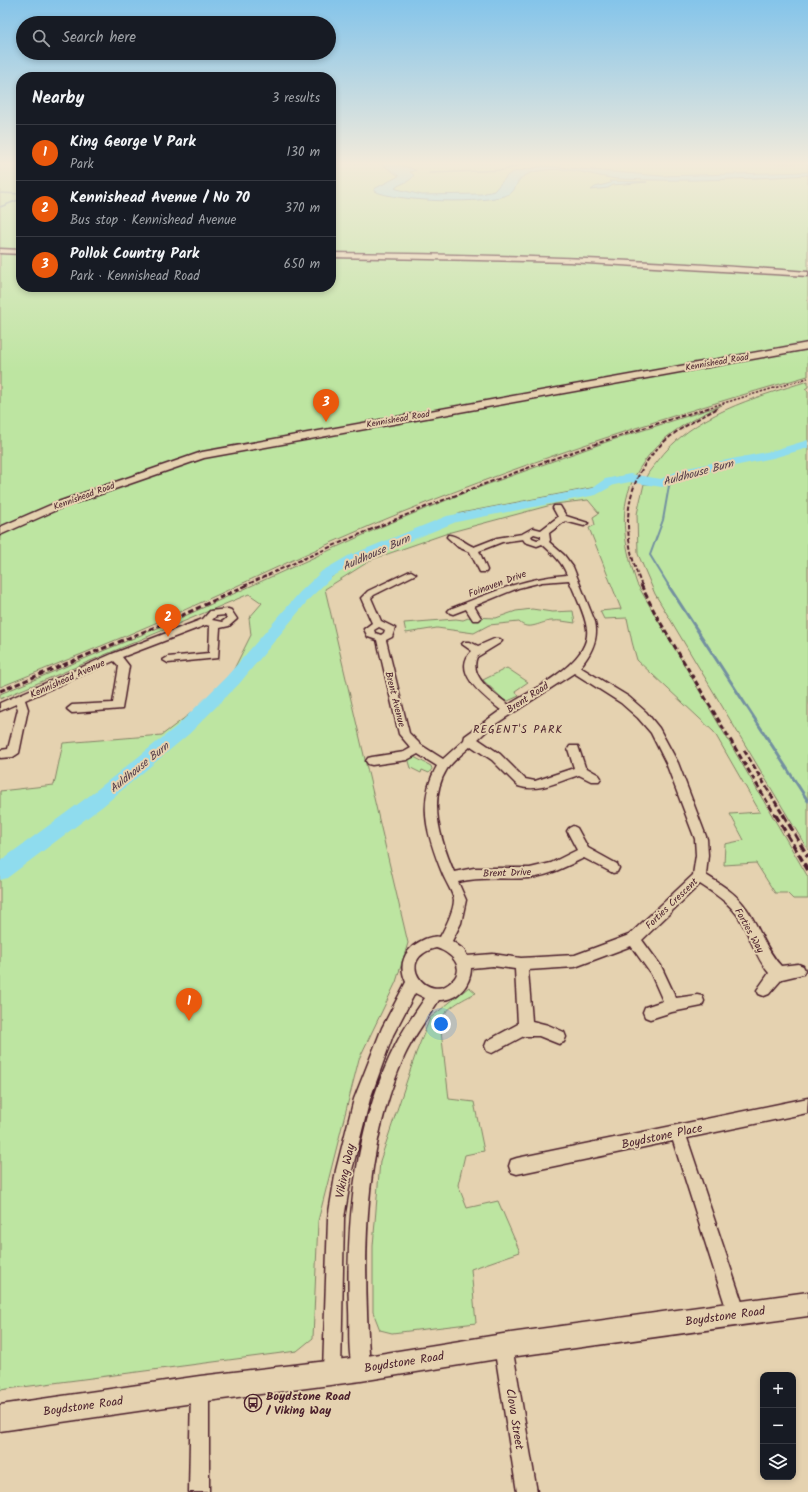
<!DOCTYPE html>
<meta charset="utf-8">
<style>
:root{--surface:#171b24;--page:#20242c;--text:#f1f3f6;--muted:#9ea1a6;--line:#363941;--accent:#ea580c}
body{margin:0;font-family:Kalam,sans-serif;background:var(--page);color:var(--text)}
.controls{position:absolute;right:12px;bottom:12px;display:grid;overflow:hidden;border-radius:8px;box-shadow:0 2px 6px #0003}
.controls button{width:36px;height:36px;display:grid;place-items:center;padding:0;border:0;border-bottom:1px solid var(--line);background:var(--surface);color:var(--text);font:20px sans-serif}
.you{position:absolute;left:441px;top:1024px;width:14px;height:14px;margin:-10px;border:3px solid #fff;border-radius:50%;background:#1a73e8;box-shadow:0 0 0 6px #1a73e833}
.badge{display:grid;place-items:center;width:26px;height:26px;border-radius:50%;background:var(--accent);color:#fff;font-size:13px;font-weight:700}
.pin{position:absolute;translate:-50% -33px;filter:drop-shadow(0 1px 2px #0008)}
.pin::after{content:'';position:absolute;top:21px;width:14px;height:12px;background:inherit;clip-path:polygon(0 0,100% 0,50% 100%)}
.list{margin:0;padding:0;list-style:none}
h2{display:flex;justify-content:space-between;align-items:center;height:52px;margin:0;padding:0 16px;font-size:17px}
h2 small{font-size:13px;font-weight:400;color:var(--muted)}
.list li{display:grid;grid-template-columns:26px 1fr auto;gap:12px;align-items:center;box-sizing:border-box;height:56px;padding:0 16px;border-top:1px solid var(--line)}
.list b{display:block;font-size:15px;white-space:nowrap}
.list p{margin:0;font-size:13px;white-space:nowrap;color:var(--muted)}
.list em{font-size:13px;font-style:normal;color:var(--muted)}
.icon{flex:none;width:22px;height:22px;fill:none;stroke:currentColor;stroke-width:2;stroke-linecap:round;stroke-linejoin:round}
.map{position:relative;flex:none;width:808px;height:1492px;overflow:hidden}
.search{position:absolute;background:var(--surface);box-shadow:0 2px 6px #0003;left:16px;top:16px;width:320px;height:44px;display:flex;align-items:center;gap:10px;box-sizing:border-box;padding:0 14px;border-radius:22px;color:var(--muted);font-size:15px}
.panel{position:absolute;background:var(--surface);box-shadow:0 2px 6px #0003;left:16px;top:72px;width:320px;height:220px;border-radius:16px}
.map>svg:first-child{display:block}
.green{fill:#bde5a1;stroke:#848266}
.water{fill:#8fdcee;stroke:#7390a0}
.lines{fill:none;stroke-linecap:round;stroke-linejoin:round}
.stream-far2{stroke:#7390a0;stroke-width:1.5}
.stream-far1{stroke:#7390a0;stroke-width:2}
.stream{stroke:#7390a0;stroke-width:3}
.river{fill:#8fdcee;fill-rule:evenodd}
.street-casing{stroke:#4a1f2b;stroke-width:3}
.secondary-casing{stroke:#4a1f2b;stroke-width:3}
.street{fill:#e5d2b0;fill-rule:evenodd}
.secondary{fill:#e5d2b0;fill-rule:evenodd}
.rail-far3{stroke:#4a1f2b;stroke-width:1.5;stroke-dasharray:2.5 1.5;stroke-linecap:butt}
.rail-far2{stroke:#4a1f2b;stroke-width:2;stroke-dasharray:4.5 2;stroke-linecap:butt}
.rail-far1{stroke:#4a1f2b;stroke-width:3;stroke-dasharray:5.5 3;stroke-linecap:butt}
.rail{stroke:#4a1f2b;stroke-width:3.5;stroke-dasharray:8 3.5;stroke-linecap:butt}
.labels{text-anchor:middle;stroke-width:4;stroke-linejoin:round;paint-order:stroke}
.far-street-label{font-size:9px;fill:#4a1f2b;stroke:#e5d2b0}
.street-label{font-size:10px;fill:#4a1f2b;stroke:#e5d2b0}
.water-label{font-size:11px;font-style:italic;fill:#543b48;stroke:#e5d2b0}
.neighbourhood-label{font-size:11px;letter-spacing:1px;fill:#4a1f2b;stroke:#e5d2b0}
.near-street-label{font-size:12px;fill:#4a1f2b;stroke:#e5d2b0}
.near-poi-label{font-size:12px;font-weight:bold;fill:#4a1f2b;stroke:#e5d2b0;text-anchor:start}
</style>
<div class="map">
<svg width="808" height="1492" viewBox="0 0 808 1492">
<rect width="100%" height="100%" fill="#e5d2b0"/>
<filter id="ink" filterUnits="userSpaceOnUse"><feTurbulence type="fractalNoise" baseFrequency=".025" numOctaves="2"/><feDisplacementMap in="SourceGraphic" scale="8" xChannelSelector="R" yChannelSelector="G"/><feConvolveMatrix kernelMatrix="1 2 1 2 8 2 1 2 1" color-interpolation-filters="sRGB"/></filter>
<g filter="url(#ink)">
<!-- green -->
<g class="green">
<path d="M0,163H21V287H331V163H808V376C670,415 537,458 403,512C324,544 247,582 169,617C113,642 57,664 0,687Z"/>
<path d="M808,381V387L805,389L808,391V442L771,453L685,471L661,482L645,480C647,473 653,467 657,462C692,414 754,398 808,381Z"/>
<path d="M722,405C684,423 656,438 635,476C621,476 607,478 596,487L461,513L328,569L273,625L225,685L268,645L319,586L344,568L453,521L597,492L607,485L633,480C617,513 626,551 637,584L808,877V899H793L787,893H775L756,863L724,865L725,844L744,840L730,814L760,812L714,732L637,660L632,642L627,618L604,619L600,611L621,609L589,528L595,525L593,517L599,513L588,500L555,504L451,532L373,559L325,589L408,943L396,982L359,1059L318,1221L313,1338L297,1351L0,1390V791L54,785L63,743L162,735L220,691L231,675L251,635L249,618L262,603L249,594L0,699V694L165,625L383,526L469,491L609,441Z"/>
<path d="M808,445V850L655,594L638,554L637,514L644,484C660,486 675,483 688,473L780,453Z"/>
<path d="M532,609L552,612L573,611L575,623C567,622 559,620 552,621C541,621 529,632 519,622L489,625L474,633L437,628L406,633L404,623L456,619L463,620L471,617L496,618L516,611Z"/>
<polygon points="507,668 528,682 515,691 519,696 508,701 504,700 483,680"/>
<polygon points="414,757 431,766 432,769 429,773 422,770 421,773 411,768 408,758"/>
<path d="M469,987L476,993C463,999 444,1009 440,1022L449,1099L474,1102L484,1151L465,1155L458,1185L467,1208L498,1201L520,1252L471,1269L476,1323L392,1333L380,1330L373,1312V1246L380,1161L416,1053L430,1018Z"/>
</g>
<!-- water -->
<g class="water">
<path d="M380,163H394L416,170L410,172L414,175C410,183 402,182 395,188L397,189L422,195L481,194L494,191L508,175L513,172L544,166L661,176L808,172V175C746,179 683,182 620,179C598,178 569,165 539,171C532,172 521,176 518,182C515,187 515,191 509,194C486,205 398,202 374,191V189L399,176Z"/>
<polygon points="609,181 647,182 613,185 608,188 591,190 595,187 611,183"/>
</g>
<g class="lines">
<!-- stream-far2 -->
<g class="stream-far2">
<polyline points="429,173 504,170 523,164 562,163"/>
<polyline points="0,193 21,194"/>
<polyline points="0,207 21,199"/>
</g>
<!-- stream-far1 -->
<polyline class="stream-far1" points="669,586 650,555 663,520 670,480"/>
<!-- stream -->
<polyline class="stream" points="668,585 808,801"/>
<!-- river -->
<polygon class="river" points="808,440 808,448 773,458 691,475 662,487 630,482 614,485 596,495 456,522 358,562 332,577 310,598 239,684 189,734 103,806 7,878 0,880 0,861 89,796 177,726 227,676 300,592 322,571 348,556 447,516 592,488 605,479 630,474 661,479 682,469 771,451"/>
<defs>
<g id="street">
<path d="M554,506H560L566,516L588,523L584,526L565,521L549,533L550,540L549,542L564,555L573,567L595,622C599,639 591,654 580,667L629,697L646,712L659,728L678,763L707,839L708,855L706,875C720,884 736,893 746,908C759,926 765,949 781,966L798,964L803,966L805,970L803,974L782,979L769,994L764,996L759,994L757,990L769,973C755,957 750,934 738,916C728,902 714,893 700,884L642,940L661,966L676,998L697,995L702,996L704,1001L702,1006L672,1012L650,1019L645,1017L643,1012L645,1007L663,1001L651,974L631,946L575,967L528,970L532,1021L548,1025L564,1032L566,1037L564,1042L559,1044L539,1036H524L492,1053L487,1051L485,1046L487,1041L518,1024L515,969L493,966L471,968C471,985 457,1001 439,1000C427,1019 413,1037 404,1057C361,1155 363,1264 370,1369L367,1375L361,1378L355,1375C347,1358 350,1329 349,1309C346,1221 355,1124 396,1044C404,1028 415,1013 425,998L415,993L393,1035L370,1099L352,1170L344,1218L341,1372L338,1378L332,1381L326,1378L323,1372L328,1218L336,1170L354,1099L382,1028L406,982C397,963 406,947 425,939C430,937 435,936 440,937C445,928 454,910 454,900C453,893 446,882 443,875C428,838 416,803 437,766L418,754L407,760L372,765L368,764L366,761L368,758L372,757L404,752L411,748L399,734L377,640L368,637L364,629L372,623L361,598L368,591L408,572L411,571L416,574L374,595L371,598L381,621L395,628L392,637L386,640L409,733L421,745L443,759L464,740L465,736L501,710C486,698 450,672 472,651L462,644L464,642H470L478,646L494,639H500L502,641L500,643L477,657C468,677 496,695 509,705C533,689 591,663 587,629C585,613 575,595 569,580L542,582L518,588L474,606L481,618L479,620H473L466,609L453,614L450,613L448,611L450,609C490,593 523,578 567,575C562,561 552,553 542,544L537,546L525,542L523,539L502,542L479,551L487,570L486,572H480L470,552L458,547L447,537L448,535C455,534 466,544 474,547L497,538L522,534L533,528L541,530L558,517L553,508ZM534,534L541,536V539L537,540L532,538L531,536ZM379,627L385,630L384,633L381,635L375,633L374,630ZM574,673L621,703L638,718L651,733L666,763L695,839L696,855L693,875L629,935L575,955L521,958L493,954L467,956L464,950L452,941L461,923L466,900L458,882C482,876 505,880 529,878C549,876 567,866 584,858L613,873L617,872L619,868L617,864L588,848L577,828L573,826L569,828L567,831L577,850L551,863L530,868H474L454,872C441,841 427,801 447,769C453,761 463,753 471,746L492,760L518,786C539,793 559,781 579,775L591,781H599L601,778L599,775L585,767L578,746H570L568,749L574,768L535,781L525,779L500,754L478,739L491,727ZM436,948C450,952 467,967 452,981C429,1005 392,959 436,948Z"/>
<path d="M228,609L231,610L237,619L229,626L220,628L218,658L168,663L163,660L168,657L209,653L210,626L206,625L122,657L129,666L122,709L72,713L67,709L72,705L113,703L119,666L114,661L25,700L28,709L19,753L13,757L0,758V750L8,749L18,709L16,704L0,711V703L112,654L203,619L210,611ZM225,615L227,618L222,622L212,620L216,616Z"/>
<polygon points="808,1098 807,1113 687,1138 746,1314 743,1320 737,1323 731,1320 728,1314 673,1141 517,1174 511,1172 509,1166 511,1160 517,1158"/>
<polygon points="503,1337 509,1340 512,1346 537,1492 517,1492 494,1346 497,1340"/>
<polygon points="200,1380 207,1382 209,1389 209,1492 189,1492 191,1389 193,1382"/>
</g>
<g id="secondary">
<polygon points="0,249 21,250 21,254 0,253"/>
<path d="M331,253C490,254 649,260 808,272V276L570,262L331,257Z"/>
<polygon points="808,343 808,349 204,458 63,507 0,535 0,527 55,503 202,452"/>
<polygon points="808,1292 808,1316 503,1358 361,1381 200,1402 0,1431 0,1405 200,1376 361,1357 503,1334"/>
</g>
</defs>
<!-- street casing -->
<use href="#street" class="street-casing"/>
<!-- secondary casing -->
<use href="#secondary" class="secondary-casing"/>
<!-- street -->
<use href="#street" class="street"/>
<!-- secondary -->
<use href="#secondary" class="secondary"/>
<!-- rail-far3 -->
<polyline class="rail-far3" points="707,408 808,378"/>
<!-- rail-far2 -->
<g class="rail-far2">
<path d="M244,586C396,515 551,455 711,407"/>
<path d="M642,586C620,534 621,480 666,440C681,427 700,418 718,408"/>
</g>
<!-- rail-far1 -->
<g class="rail-far1">
<polyline points="641,585 656,615 775,815"/>
<polyline points="0,691 172,620 247,585"/>
<polyline points="744,750 783,815"/>
</g>
<!-- rail -->
<g class="rail">
<polyline points="775,814 808,870"/>
<polyline points="783,814 808,857"/>
</g>
</g>
</g>
<!-- sky -->
<linearGradient id="sky" x2="0" y2="1"><stop stop-color="#84c4ea"/><stop offset="0.44" stop-color="#f3ebdb"/><stop offset="1" stop-color="#f3ebdb" stop-opacity="0"/></linearGradient>
<rect width="808" height="372" fill="url(#sky)"/>
<!-- icons -->
<defs>
<symbol id="bus-ring" viewBox="-11 -11 22 22"><circle r="9.5" fill="#e5d2b0" stroke="#4a1f2b" stroke-width="1.5"/><path d="M-5-6H5V4H4V6H2V4H-2V6H-4V4H-5ZM-3.5-4V0h7V-4ZM-3.5 1.2v1.5H-2V1.2ZM2 1.2v1.5H3.5V1.2Z" fill="#4a1f2b"/></symbol>
</defs>
<g fill-rule="evenodd">
<use href="#bus-ring" x="243" y="1393" width="20" height="20"/>
</g>
<g class="labels">
<!-- far-street labels -->
<g class="far-street-label">
<text transform="translate(717 362) rotate(-10)" y="3">Kennishead Road</text>
<text transform="translate(398 419) rotate(-10)" y="3">Kennishead Road</text>
<text transform="translate(84 496) rotate(-20)" y="3">Kennishead Road</text>
</g>
<!-- street labels -->
<g class="street-label">
<text transform="translate(497 583) rotate(-20)" y="4">Foinaven Drive</text>
<text transform="translate(67 678) rotate(-24)" y="4">Kennishead Avenue</text>
<text transform="translate(527 697) rotate(-33)" y="4">Brent Road</text>
<text transform="translate(396 699) rotate(76)" y="4">Brent Avenue</text>
<text transform="translate(507 872) rotate(-2)" y="4">Brent Drive</text>
<text transform="translate(671 903) rotate(-44)" y="4">Forties Crescent</text>
<text transform="translate(750 930) rotate(61)" y="4">Forties Way</text>
</g>
<!-- water labels -->
<g class="water-label">
<text transform="translate(698 472) rotate(-15)" y="4">Auldhouse Burn</text>
<text transform="translate(376 552) rotate(-24)" y="4">Auldhouse Burn</text>
<text transform="translate(139 767) rotate(-39)" y="4">Auldhouse Burn</text>
</g>
<!-- neighbourhood labels -->
<g class="neighbourhood-label">
<text x="518" y="733">REGENT'S PARK</text>
</g>
<!-- near-street labels -->
<g class="near-street-label">
<text transform="translate(662 1136) rotate(-12)" y="4">Boydstone Place</text>
<text transform="translate(345 1171) rotate(-78)" y="4">Viking Way</text>
<text transform="translate(725 1316) rotate(-8)" y="4">Boydstone Road</text>
<text transform="translate(404 1362) rotate(-9)" y="4">Boydstone Road</text>
<text transform="translate(83 1406) rotate(-8)" y="4">Boydstone Road</text>
<text transform="translate(515 1419) rotate(81)" y="4">Clova Street</text>
</g>
<!-- near-poi labels -->
<g class="near-poi-label">
<text x="266" y="1400">Boydstone Road<tspan x="266" dy="14">/ Viking Way</tspan></text>
</g>
</g>
</svg>
<div class="controls">
<button>+</button>
<button>−</button>
<button><svg class="icon" aria-label="layers" viewBox="0 0 24 24"><path d="M12 4l9 5-9 5-9-5zM3 14l9 5 9-5"/></svg></button>
</div>
<div class="you"></div>
<div class="pin badge" style="left:189px;top:1021px">1</div>
<div class="pin badge" style="left:168px;top:637px">2</div>
<div class="pin badge" style="left:326px;top:422px">3</div>
<div class="search"><svg class="icon" aria-label="search" viewBox="0 0 24 24"><circle cx="10" cy="10" r="6"/><path d="M15 15l6 6"/></svg>Search here</div>
<section class="panel">
<h2>Nearby<small>3 results</small></h2>
<ul class="list">
<li><span class="badge">1</span><div><b>King George V Park</b><p>Park</p></div><em>130 m</em></li>
<li><span class="badge">2</span><div><b>Kennishead Avenue / No 70</b><p>Bus stop · Kennishead Avenue</p></div><em>370 m</em></li>
<li><span class="badge">3</span><div><b>Pollok Country Park</b><p>Park · Kennishead Road</p></div><em>650 m</em></li>
</ul>
</section>
</div>
